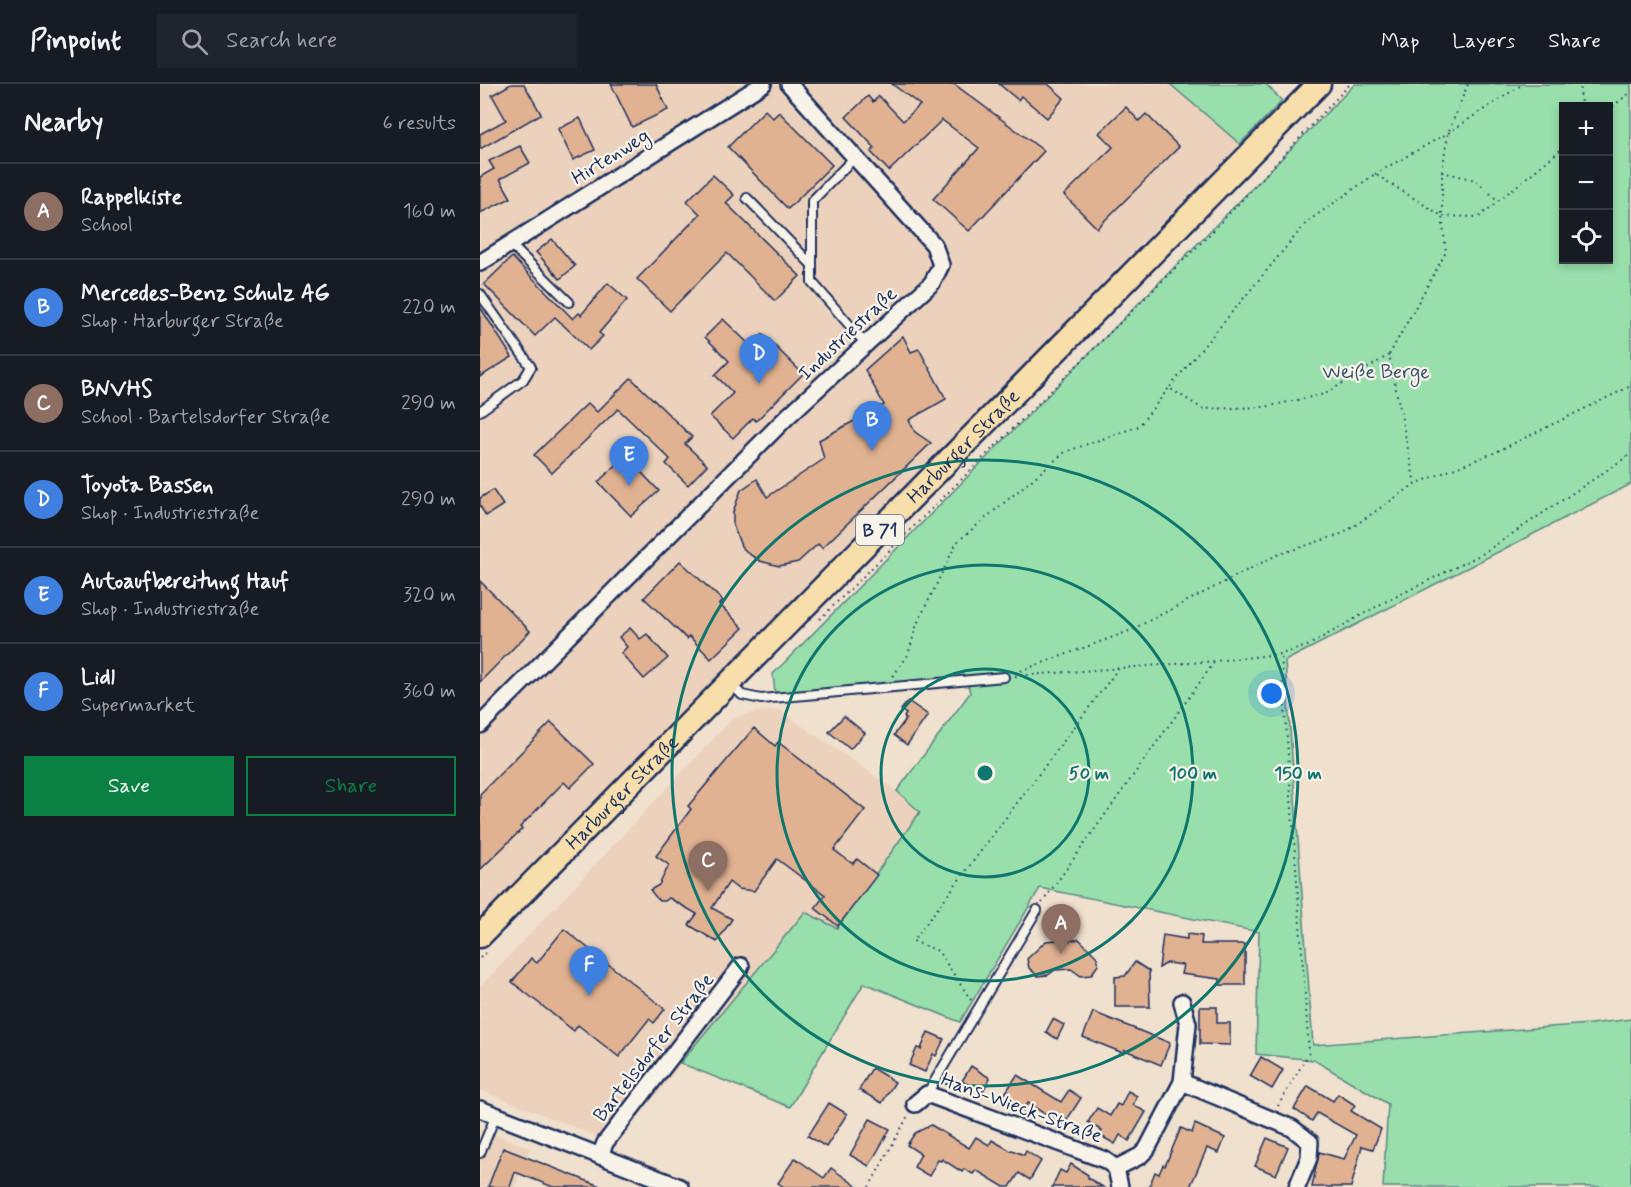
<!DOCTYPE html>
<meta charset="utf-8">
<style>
:root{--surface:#171b24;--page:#20242c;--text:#f1f3f6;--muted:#9ea1a6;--line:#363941;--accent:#0b8043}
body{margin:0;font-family:Mynerve,sans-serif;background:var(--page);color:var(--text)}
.controls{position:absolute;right:18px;top:18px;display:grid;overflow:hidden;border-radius:0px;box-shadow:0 3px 9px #0003}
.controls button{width:54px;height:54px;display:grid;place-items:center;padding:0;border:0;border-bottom:2px solid var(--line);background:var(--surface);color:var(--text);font:30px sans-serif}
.you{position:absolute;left:792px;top:610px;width:21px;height:21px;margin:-15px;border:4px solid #fff;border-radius:50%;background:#1a73e8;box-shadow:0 0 0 9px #1a73e833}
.badge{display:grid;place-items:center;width:39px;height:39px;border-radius:50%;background:var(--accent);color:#fff;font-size:20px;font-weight:700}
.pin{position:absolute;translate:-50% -50px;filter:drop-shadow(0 2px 3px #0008)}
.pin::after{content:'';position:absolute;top:32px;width:21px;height:18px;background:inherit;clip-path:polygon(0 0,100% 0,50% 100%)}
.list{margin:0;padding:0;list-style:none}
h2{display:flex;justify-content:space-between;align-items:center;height:78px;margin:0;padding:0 24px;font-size:26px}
h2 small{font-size:20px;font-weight:400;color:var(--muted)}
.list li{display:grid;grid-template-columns:39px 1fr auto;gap:18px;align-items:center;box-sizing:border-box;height:96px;padding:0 24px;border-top:2px solid var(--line)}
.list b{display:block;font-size:22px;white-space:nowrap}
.list p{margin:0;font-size:20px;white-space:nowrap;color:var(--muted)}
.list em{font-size:20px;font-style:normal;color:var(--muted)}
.actions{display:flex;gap:12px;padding:18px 24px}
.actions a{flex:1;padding:14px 0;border:2px solid var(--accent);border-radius:0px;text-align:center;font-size:21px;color:var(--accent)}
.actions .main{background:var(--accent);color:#fff}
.icon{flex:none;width:33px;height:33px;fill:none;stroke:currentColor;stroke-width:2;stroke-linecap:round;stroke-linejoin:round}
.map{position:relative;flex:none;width:1151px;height:1103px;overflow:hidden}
header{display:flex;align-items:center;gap:36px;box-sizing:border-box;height:84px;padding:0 30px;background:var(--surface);border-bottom:2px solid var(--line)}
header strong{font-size:28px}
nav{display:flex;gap:33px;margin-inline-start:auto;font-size:21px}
.search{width:420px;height:54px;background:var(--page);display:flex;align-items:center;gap:15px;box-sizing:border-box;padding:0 21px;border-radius:0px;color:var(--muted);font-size:22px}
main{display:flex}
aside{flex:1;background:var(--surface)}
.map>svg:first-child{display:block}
.built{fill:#ecd2bc}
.green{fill:#99dfac;stroke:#5a8785;stroke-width:1.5;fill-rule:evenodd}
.building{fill:#e1b292;stroke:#1b2f5e;stroke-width:1.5}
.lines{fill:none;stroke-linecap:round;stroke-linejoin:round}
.service-casing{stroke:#1b2f5e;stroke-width:12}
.minor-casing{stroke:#1b2f5e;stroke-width:20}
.primary-casing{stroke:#1b2f5e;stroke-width:27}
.path{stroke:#1b2f5e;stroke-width:2;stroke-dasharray:1.5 4.5;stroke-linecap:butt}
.service{stroke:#f7f3e8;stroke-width:8}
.minor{stroke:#f7f3e8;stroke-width:15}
.primary{stroke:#f8deab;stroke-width:22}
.ring{fill:none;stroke:#0f766e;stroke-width:3}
.labels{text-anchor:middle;stroke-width:4.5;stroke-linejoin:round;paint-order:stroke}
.shield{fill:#f7f3e8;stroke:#5d6a87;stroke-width:1.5}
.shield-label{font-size:18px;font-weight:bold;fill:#1b2f5e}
.street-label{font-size:20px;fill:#1b2f5e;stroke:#f7f3e8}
.park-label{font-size:20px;fill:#34526e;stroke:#f7f3e8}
.centre{fill:#0f766e;stroke:#f7f3e8;stroke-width:3}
.ring-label{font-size:18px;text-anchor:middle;font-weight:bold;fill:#0f766e;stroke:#f7f3e8;stroke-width:4.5;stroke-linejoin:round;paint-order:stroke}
</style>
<header>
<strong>Pinpoint</strong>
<div class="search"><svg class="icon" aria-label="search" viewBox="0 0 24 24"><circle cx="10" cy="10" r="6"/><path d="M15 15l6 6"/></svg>Search here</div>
<nav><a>Map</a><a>Layers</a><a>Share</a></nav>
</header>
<main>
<aside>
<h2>Nearby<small>6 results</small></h2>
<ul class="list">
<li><span class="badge" style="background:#8d6e63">A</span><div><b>Rappelkiste</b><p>School</p></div><em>160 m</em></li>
<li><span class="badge" style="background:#3f7fe0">B</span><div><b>Mercedes-Benz Schulz AG</b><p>Shop · Harburger Straße</p></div><em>220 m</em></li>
<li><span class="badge" style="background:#8d6e63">C</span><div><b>BNVHS</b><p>School · Bartelsdorfer Straße</p></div><em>290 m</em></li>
<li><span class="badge" style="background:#3f7fe0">D</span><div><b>Toyota Bassen</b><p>Shop · Industriestraße</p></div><em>290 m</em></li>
<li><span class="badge" style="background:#3f7fe0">E</span><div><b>Autoaufbereitung Hauf</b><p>Shop · Industriestraße</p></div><em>320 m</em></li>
<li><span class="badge" style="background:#3f7fe0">F</span><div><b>Lidl</b><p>Supermarket</p></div><em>360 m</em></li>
</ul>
<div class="actions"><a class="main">Save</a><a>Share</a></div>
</aside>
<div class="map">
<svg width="1151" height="1103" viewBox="0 0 1151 1103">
<rect width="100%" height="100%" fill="#f0e0ce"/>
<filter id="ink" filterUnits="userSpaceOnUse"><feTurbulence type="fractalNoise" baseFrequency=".0167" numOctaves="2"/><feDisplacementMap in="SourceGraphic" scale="12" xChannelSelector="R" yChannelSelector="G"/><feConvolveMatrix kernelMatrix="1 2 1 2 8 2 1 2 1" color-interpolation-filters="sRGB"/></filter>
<g filter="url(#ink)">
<!-- built -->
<g class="built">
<polygon points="0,0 690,0 760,60 243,590 0,835"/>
<polygon points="299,626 417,707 440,727 357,844 325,828 136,1060 0,1006 0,903 253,634 275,628"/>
<polygon points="0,1045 50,1064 35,1103 0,1103"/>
</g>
<!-- green -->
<g class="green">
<polygon points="690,0 786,0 802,17 760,60"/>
<path d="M875,0H1151V400L805,577L833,961L1110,940L1151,935V1103H903L908,1020L834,976L776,970L779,848L560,804L480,938L384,899L310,1023L200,979L325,828L357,844L440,728L417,707L490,609L486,592L295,610L293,590ZM1084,22H1128V176H1084Z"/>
</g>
<!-- building -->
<g class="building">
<polygon points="31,0 44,0 61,30 0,65 0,50 26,36 12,11"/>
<polygon points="131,0 176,0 188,26 152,43"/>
<polygon points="412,0 474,0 564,67 489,147 453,115 499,64 462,36 409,87 391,68 395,64 366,33 388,12 393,18 399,12 423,37 440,21"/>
<polygon points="519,0 568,0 584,14 567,34 541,12 538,16"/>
<polygon points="646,23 659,37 666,30 699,63 617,144 584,111 633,63 619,49"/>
<polygon points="285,26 293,34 299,28 352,81 308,125 248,63"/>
<polygon points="100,34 115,66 93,76 78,45"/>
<polygon points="40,62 50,79 20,95 31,114 0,129 0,93 14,85 9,77"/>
<polygon points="233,91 254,111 246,119 320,192 295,217 247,169 190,227 157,195 220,130 207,117"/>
<polygon points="72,155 95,182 80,195 56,168"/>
<polygon points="32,173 93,235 99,229 101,231 128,199 147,216 119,249 123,252 109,266 75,233 55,252 4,200"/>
<polygon points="0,223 32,273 0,293"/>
<polygon points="243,235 271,262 283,250 323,290 276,337 273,334 253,354 230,332 253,309 235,291 249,277 225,253"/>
<polygon points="423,252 431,268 439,265 466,315 429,336 435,348 451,359 342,464 338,460 318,478 299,482 280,477 269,470 261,462 253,441 253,428 261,406 277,395 287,413 344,375 339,356 404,321 385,286"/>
<polygon points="151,294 212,353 205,360 227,381 208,401 186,380 190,375 138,325 72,389 54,371 108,319 117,328"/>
<polygon points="146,372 179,407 151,432 118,398"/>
<polygon points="13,406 23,421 6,432 0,422 0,414"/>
<polygon points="200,477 243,517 239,520 263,544 231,575 209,552 207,555 164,514"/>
<polygon points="0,497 50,547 0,598"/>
<polygon points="150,544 160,555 167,550 188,574 164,595 141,569 147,563 139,553"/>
<polygon points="428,617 448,631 427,661 414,651 426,635 424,633 426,630 421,626"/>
<polygon points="364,632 385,649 370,665 349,648"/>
<polygon points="71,638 114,680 90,704 84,698 40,743 42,745 0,786 0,710"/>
<polygon points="274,644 295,662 298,658 385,726 354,766 373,780 377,775 397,791 358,842 335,824 345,811 297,775 274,807 258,805 249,798 232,824 252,835 237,858 209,841 217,830 189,814 185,817 179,817 170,806 179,801 189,781 176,772 211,725 208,722"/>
<polygon points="84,845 185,925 174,939 169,935 139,973 98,941 94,947 32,898 51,874 57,879"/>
<polygon points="707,850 722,852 721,860 765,860 765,901 740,901 740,895 701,890 703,881 687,879 679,884 683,851 707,855"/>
<polygon points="587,852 587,857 599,855 617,873 618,881 611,891 601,892 591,885 575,886 568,891 558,892 549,884 547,875 566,857 577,856 577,853"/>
<polygon points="655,878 669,887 670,923 635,923 635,893 645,892"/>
<polygon points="720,923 737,923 737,939 750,939 750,961 720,960"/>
<polygon points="613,928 690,959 681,981 645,966 643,969 603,953"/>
<polygon points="573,935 584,941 577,955 566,948"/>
<polygon points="448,948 464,955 456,972 453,970 445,988 429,981 437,964 441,965"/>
<polygon points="781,973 803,986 792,1005 770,992"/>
<polygon points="491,982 510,994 502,1009 482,997"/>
<polygon points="392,984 415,998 402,1019 379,1006"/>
<polygon points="537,991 581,1018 589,1006 601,1014 583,1042 548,1019 543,1027 522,1014"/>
<polygon points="828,1002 853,1017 858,1010 875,1021 871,1027 901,1045 893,1065 882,1062 871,1103 832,1103 839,1068 864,1075 876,1051 837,1029 832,1037 814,1025"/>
<polygon points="648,1007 657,1012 653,1021 666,1028 649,1057 640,1051 635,1060 619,1051 622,1047 608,1038 617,1024 630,1032 637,1020 641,1022"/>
<polygon points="349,1019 367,1030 346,1063 328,1052"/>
<polygon points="390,1035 410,1045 389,1082 370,1071"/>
<polygon points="715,1040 745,1054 739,1069 727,1064 710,1103 669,1103 675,1088 679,1090 683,1081 685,1082 701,1044 712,1049"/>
<polygon points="451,1041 489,1064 496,1053 509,1061 512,1056 531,1067 532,1066 544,1071 546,1067 561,1077 550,1096 539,1089 530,1103 524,1103 496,1086 493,1090 484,1085 482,1088 462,1075 461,1077 458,1076 449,1092 434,1083 441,1070 427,1061 435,1049"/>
<polygon points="787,1054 808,1063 796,1091 775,1082"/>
<polygon points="23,1064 120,1102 120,1103 73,1103 35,1088 30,1103 8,1103"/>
<polygon points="315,1074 344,1094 351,1084 378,1103 304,1103 298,1099"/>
<polygon points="591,1080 608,1091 608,1094 623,1103 572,1103 580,1086 586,1089"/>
</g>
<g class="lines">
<defs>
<g id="service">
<polyline points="375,73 332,117 332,198 386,260"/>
<polyline points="267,114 332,181"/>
<polyline points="30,160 89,218"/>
<polyline points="0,210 51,283 43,296 0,327"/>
<polyline points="252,601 262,611 281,615 524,593"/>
<polyline points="447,1010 557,826"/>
<polyline points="0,1069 16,1031"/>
</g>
<g id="minor">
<polyline points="0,179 283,0"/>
<polyline points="0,641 307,333 452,199 461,181 454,161 309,0"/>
<polyline points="702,998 812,1044 830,1058 829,1074 817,1103"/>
<polyline points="435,1020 447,1010 625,1076 636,1084"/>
<polyline points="0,1025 200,1103"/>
<polyline points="120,1072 125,1059 261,882"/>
<polyline points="640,1103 636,1084 660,1072 667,1065 702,998 708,940 702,918"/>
</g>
<g id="primary">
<path id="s1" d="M0,852L839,0"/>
</g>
</defs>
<!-- service casing -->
<use href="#service" class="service-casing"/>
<!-- minor casing -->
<use href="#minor" class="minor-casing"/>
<!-- primary casing -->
<use href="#primary" class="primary-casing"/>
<!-- path -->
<g class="path">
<polyline points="1104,0 1100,4 1101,22 1104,22"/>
<polyline points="1128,26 1151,8"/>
<polyline points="962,88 996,96 1018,117 1084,63"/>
<polyline points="895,90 968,49 1043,0"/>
<polyline points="909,271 845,310 785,323 723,325 689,304 827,138 895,90 962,132 999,133 1018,117"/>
<polyline points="935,400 909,271 966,168 962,132 962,88 968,49 988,0"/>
<polyline points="340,535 733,147 870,0"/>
<polyline points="535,589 647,548 797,471 864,449 935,400 1016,368 1151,302"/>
<polyline points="413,592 428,571 437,540 477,458 585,368 659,342 689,304"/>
<polyline points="535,592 735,577 801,570 827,562 901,520 1002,470 1151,370"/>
<polyline points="562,819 735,577"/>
<polyline points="0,874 5,869"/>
<polyline points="491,916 458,867 433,857 638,585"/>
<polyline points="798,1022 829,969 801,570"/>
<polyline points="389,1103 428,1032"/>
</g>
<!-- service -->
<use href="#service" class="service"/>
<!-- minor -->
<use href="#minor" class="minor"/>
<!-- primary -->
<use href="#primary" class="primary"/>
</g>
</g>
<!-- distance rings -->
<g class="ring">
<circle cx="505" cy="689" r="104"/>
<circle cx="505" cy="689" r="208"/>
<circle cx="505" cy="689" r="313"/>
</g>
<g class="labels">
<!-- shield labels -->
<rect class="shield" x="376" y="431" width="48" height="30" rx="4.5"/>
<g class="shield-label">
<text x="400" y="452">B 71</text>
</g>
<!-- street labels -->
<g class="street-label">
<text transform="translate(130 72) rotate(-32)" y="7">Hirtenweg</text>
<text transform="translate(367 249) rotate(-43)" y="7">Industriestraße</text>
<text dy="7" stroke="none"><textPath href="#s1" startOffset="688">Harburger Straße</textPath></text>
<text dy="7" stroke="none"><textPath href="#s1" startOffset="202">Harburger Straße</textPath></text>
<text transform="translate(173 963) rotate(-52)" y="7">Bartelsdorfer Straße</text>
<text transform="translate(542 1023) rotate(20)" y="7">Hans-Wieck-Straße</text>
</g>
<!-- park labels -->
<g class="park-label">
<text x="896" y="294">Weiße Berge</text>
</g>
</g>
<circle cx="505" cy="689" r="9" class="centre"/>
<g class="ring-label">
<text x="609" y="695">50 m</text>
<text x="713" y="695">100 m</text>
<text x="818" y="695">150 m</text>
</g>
</svg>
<div class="controls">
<button>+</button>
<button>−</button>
<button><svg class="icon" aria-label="locate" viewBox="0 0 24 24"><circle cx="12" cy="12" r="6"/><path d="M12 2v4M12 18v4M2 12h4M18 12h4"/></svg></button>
</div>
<div class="you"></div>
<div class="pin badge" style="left:581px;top:870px;background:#8d6e63">A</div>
<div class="pin badge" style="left:392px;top:367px;background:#3f7fe0">B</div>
<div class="pin badge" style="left:228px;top:807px;background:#8d6e63">C</div>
<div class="pin badge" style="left:279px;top:300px;background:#3f7fe0">D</div>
<div class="pin badge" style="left:149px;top:402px;background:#3f7fe0">E</div>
<div class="pin badge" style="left:109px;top:912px;background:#3f7fe0">F</div>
</div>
</main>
